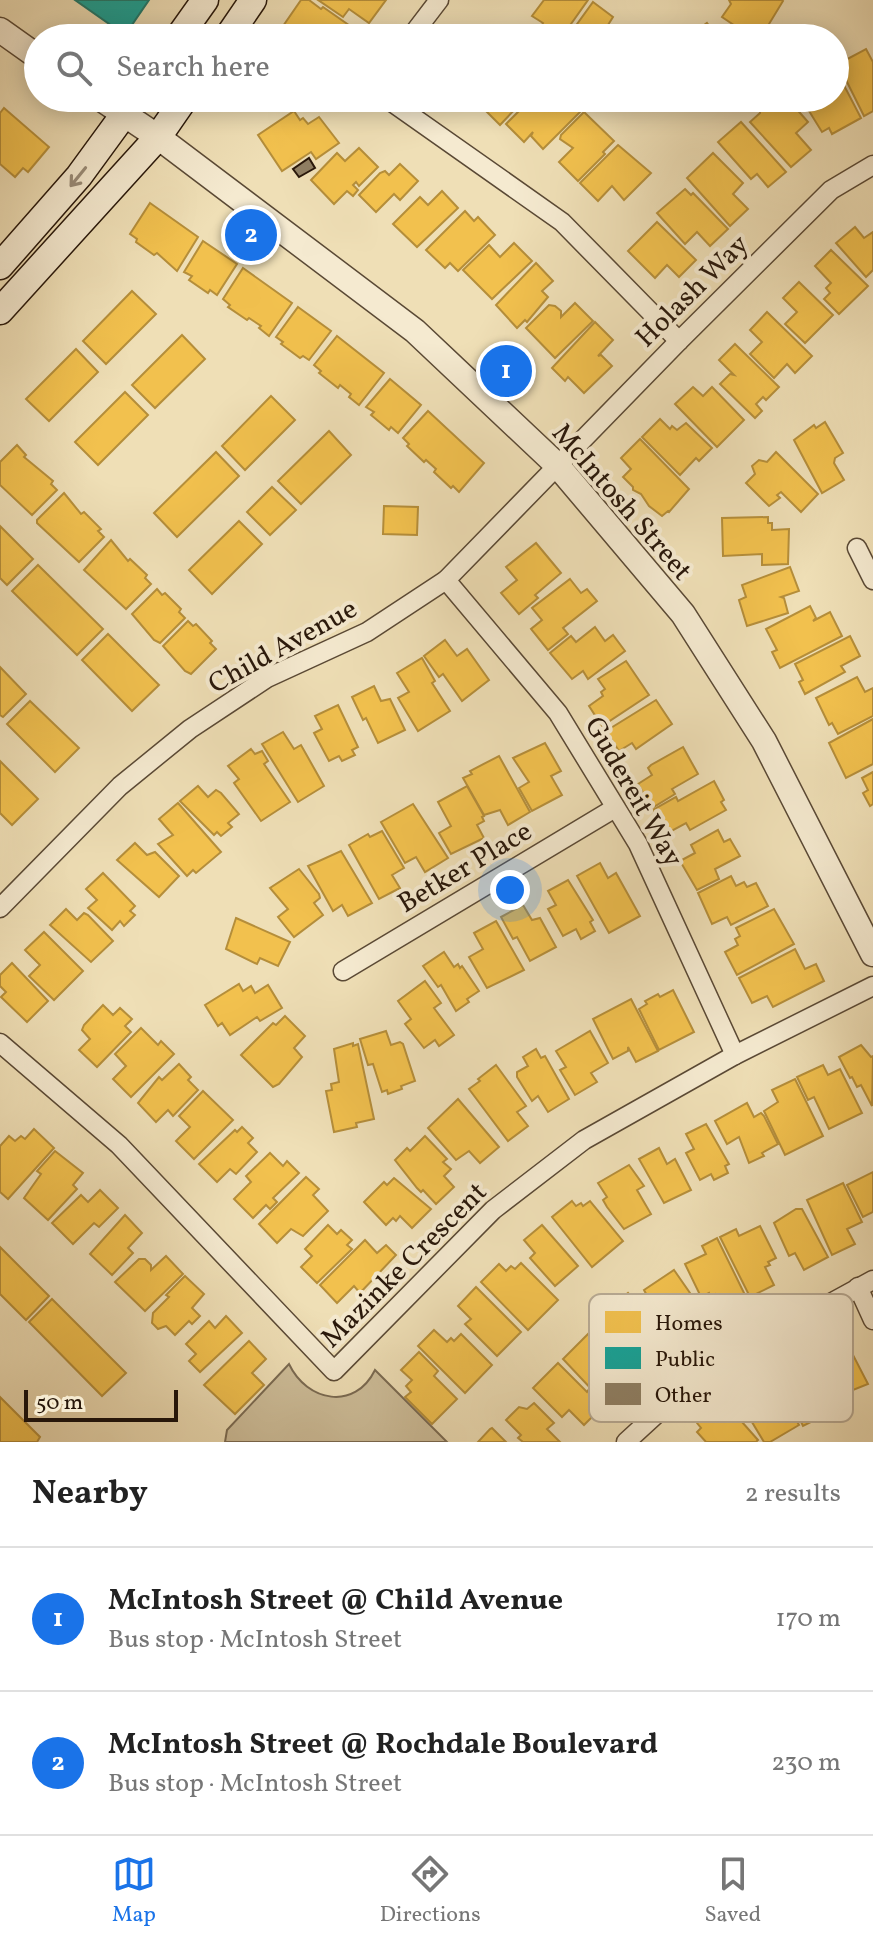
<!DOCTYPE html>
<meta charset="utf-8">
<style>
:root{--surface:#fff;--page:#f2f2f2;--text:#222;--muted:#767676;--line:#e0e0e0;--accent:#1a73e8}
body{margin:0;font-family:Vollkorn,serif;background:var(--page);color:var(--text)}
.scale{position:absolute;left:24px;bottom:20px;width:154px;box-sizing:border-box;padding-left:8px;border:4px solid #28170a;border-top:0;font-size:22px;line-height:28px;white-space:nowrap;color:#28170a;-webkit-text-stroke:6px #f5ead0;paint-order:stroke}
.you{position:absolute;left:510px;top:890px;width:28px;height:28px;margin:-20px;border:6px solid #fff;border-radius:50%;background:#1a73e8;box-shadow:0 0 0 12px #1a73e833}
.badge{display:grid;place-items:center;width:52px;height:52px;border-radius:50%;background:var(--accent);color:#fff;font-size:26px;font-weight:700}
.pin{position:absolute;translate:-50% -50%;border:4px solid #fff;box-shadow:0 2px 8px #0006}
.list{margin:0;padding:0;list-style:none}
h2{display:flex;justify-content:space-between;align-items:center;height:104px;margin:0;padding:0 32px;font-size:34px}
h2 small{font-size:26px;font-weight:400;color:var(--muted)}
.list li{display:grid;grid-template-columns:52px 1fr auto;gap:24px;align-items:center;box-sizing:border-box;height:144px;padding:0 32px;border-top:2px solid var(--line)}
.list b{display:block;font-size:30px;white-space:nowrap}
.list p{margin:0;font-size:26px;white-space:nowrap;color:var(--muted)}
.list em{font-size:26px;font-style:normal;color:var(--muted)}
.icon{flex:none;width:44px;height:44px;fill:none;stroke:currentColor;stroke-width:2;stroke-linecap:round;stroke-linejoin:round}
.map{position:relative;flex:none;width:873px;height:1442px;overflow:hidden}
.search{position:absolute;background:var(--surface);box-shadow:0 4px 20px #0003;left:24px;right:24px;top:24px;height:88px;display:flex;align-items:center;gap:20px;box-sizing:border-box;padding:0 28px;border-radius:44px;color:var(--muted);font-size:30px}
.sheet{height:392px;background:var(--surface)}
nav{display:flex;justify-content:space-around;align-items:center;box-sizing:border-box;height:112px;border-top:2px solid var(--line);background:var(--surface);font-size:22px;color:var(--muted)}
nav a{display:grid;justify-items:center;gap:4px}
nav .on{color:var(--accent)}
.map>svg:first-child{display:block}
.green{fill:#cdbd99;stroke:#7a6a52;stroke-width:2}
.homes{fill:#f2c14e;stroke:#b58e3a;stroke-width:2}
.public{fill:#17a398;stroke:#1c796d;stroke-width:2}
.building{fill:#8f7f63;stroke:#28170a;stroke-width:2}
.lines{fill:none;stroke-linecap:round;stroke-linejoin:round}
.minor-casing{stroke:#5a4935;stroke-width:21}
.tertiary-casing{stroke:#5a4935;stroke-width:27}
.secondary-casing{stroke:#28170a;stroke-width:29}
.minor{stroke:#f5ead0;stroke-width:18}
.tertiary{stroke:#f5ead0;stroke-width:24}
.secondary{stroke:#f5ead0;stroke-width:26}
.oneway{stroke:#998b77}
.labels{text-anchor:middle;stroke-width:8;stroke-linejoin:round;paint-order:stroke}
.street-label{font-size:28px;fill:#28170a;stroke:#f5ead0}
.key{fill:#f5ead0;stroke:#b8ab95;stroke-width:2}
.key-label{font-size:22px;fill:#28170a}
</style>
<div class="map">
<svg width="873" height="1442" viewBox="0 0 873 1442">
<rect width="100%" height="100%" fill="#efdfb6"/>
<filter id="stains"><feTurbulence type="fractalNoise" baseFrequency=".0025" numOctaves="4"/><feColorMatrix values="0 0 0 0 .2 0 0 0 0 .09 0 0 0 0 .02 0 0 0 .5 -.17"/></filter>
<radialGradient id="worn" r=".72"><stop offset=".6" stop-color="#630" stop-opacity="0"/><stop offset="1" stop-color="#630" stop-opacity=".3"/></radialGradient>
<!-- green -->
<path class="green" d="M289,1364C307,1402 355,1411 375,1370L447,1442H225L227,1430Z"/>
<!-- homes -->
<g class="homes">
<polygon points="301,0 309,0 321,9 323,7 353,28 346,38 294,38 281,29"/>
<polygon points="318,0 386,0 369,23 349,9 343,17"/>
<polygon points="544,0 588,0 561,38 557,38 541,27 543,23 532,16"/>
<polygon points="729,0 782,0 783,1 766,29 763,30 758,38 753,38 722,17 731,4"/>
<polygon points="593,2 613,17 608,25 624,38 567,38"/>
<polygon points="707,23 719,38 688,38 688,37"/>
<polygon points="866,49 873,62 873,111 864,116 838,64"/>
<polygon points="837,72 861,118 832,134 829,128 822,132 801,98 835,98"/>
<polygon points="250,98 294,98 291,110"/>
<polygon points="490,98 520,98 515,103 518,106 500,125 481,106"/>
<polygon points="532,98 556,98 562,104 567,99 580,112 543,149 531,136 533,132 524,142 506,124"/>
<polygon points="777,98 787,98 808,122 796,133 811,150 791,167 750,122 760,113 760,107 768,100 774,101"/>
<polygon points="4,108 49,147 28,172 23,168 15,177 0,164 0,113"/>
<polygon points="294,111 300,120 303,118 308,124 319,117 339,143 316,159 311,152 282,171 258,135"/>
<polygon points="584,112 614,141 603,152 605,154 578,181 559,162 573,148 560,139 561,135"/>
<polygon points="741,122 786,172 768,187 757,174 751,179 718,142"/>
<polygon points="618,145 651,173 624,200 612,186 598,201 580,183"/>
<polygon points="359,148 378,167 359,186 356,182 353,185 358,190 353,196 347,191 334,204 311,180 337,153 345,161"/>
<polygon points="713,153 743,183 733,194 748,209 730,226 687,178"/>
<polygon points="400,164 418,181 400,200 394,194 376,212 359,195 380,173 385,171 389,175"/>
<polygon points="685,189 691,195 693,193 728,229 710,246 697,232 685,244 657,213"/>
<polygon points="442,191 458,208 417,247 393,224 420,197 428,205"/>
<polygon points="150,203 198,237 177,271 157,253 154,255 136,242 137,239 130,234"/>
<polygon points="465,211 474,221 478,217 495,235 458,271 450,263 445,268 426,250"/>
<polygon points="657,222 696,260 679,277 667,265 655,278 628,251"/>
<polygon points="855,227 864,238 873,232 873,270 866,277 836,243"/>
<polygon points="203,241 237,264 217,295 210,290 208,293 189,280 192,276 184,272"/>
<polygon points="514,243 532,261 492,299 463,270 489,245 500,257"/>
<polygon points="831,250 868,286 839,314 824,299 830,293 826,288 831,283 815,266"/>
<polygon points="536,263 553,281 542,291 548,297 527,322 525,320 517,328 496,305"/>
<polygon points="243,268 292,303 269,336 259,328 261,326 249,318 247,320 228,307 230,305 223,299"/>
<polygon points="799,282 833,315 805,343 785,324 797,312 783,298"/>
<polygon points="132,291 156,314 106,364 83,341"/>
<polygon points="575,303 593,321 555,358 526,328 549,305 555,306 561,311 561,317"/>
<polygon points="298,307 331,331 309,360 303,356 300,358 281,344 283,342 276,337"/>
<polygon points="767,312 812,356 795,373 787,364 774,378 750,354 762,342 750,330"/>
<polygon points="595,322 613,340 598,356 601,355 612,366 584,393 568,377 565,381 552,368"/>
<polygon points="182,335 205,359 155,408 132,385"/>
<polygon points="337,336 384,373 359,405 349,397 351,394 340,385 338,388 319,373 321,371 314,365"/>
<polygon points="735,344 779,387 766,400 763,397 756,404 762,411 755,418 720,384 730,374 734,375 719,360"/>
<polygon points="76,349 98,372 49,421 26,399"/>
<polygon points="390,379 421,405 398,433 391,427 389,430 371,415 374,412 366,407"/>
<polygon points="693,387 703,396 712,387 744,420 717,447 675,404"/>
<polygon points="125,392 148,415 98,465 75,442"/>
<polygon points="271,396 295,420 245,470 222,446"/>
<polygon points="428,411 484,463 459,492 453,486 451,488 434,472 436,469 426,460 424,462 407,446 409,444 403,438"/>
<polygon points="660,419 670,429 672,426 677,430 686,423 712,448 699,461 696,458 680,475 642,437"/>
<polygon points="825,422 843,453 835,458 834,463 844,480 822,493 794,440 814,425 816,428"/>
<polygon points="329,431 351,455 301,504 278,481"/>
<polygon points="640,439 689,489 669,512 668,511 662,516 649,506 641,494 633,490 633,487 623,477 631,469 621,458"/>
<polygon points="17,445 26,455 24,457 53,481 51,484 57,490 32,515 0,485 0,462"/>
<polygon points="216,452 239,476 177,537 154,513"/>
<polygon points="776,452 818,494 801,512 781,492 777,495 780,498 769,506 746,483 755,474 752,466 759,460 767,462"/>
<polygon points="272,487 296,510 270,535 247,512"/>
<polygon points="64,493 81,514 84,512 101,529 98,531 104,537 79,562 37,523 37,520"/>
<polygon points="384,506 418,507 417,535 383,534"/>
<polygon points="768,517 768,523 772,523 772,530 789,529 788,564 762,565 762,554 723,556 722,518"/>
<polygon points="239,521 262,544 212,594 189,570"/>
<polygon points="0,526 33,559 7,585 0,578"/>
<polygon points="111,540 128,561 130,559 147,575 145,578 151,584 126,609 84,570"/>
<polygon points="536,543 561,573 535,595 538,598 519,614 501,593 517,580 506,567"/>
<polygon points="38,565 103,629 77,655 12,591"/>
<polygon points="790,567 799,591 781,597 784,598 788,613 747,626 739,600 746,597 742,585"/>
<polygon points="570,579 581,593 587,589 597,601 563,628 568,634 548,650 531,629 542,620 532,608"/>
<polygon points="157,589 162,595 165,593 181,609 179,612 185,618 160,643 154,640 132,614"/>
<polygon points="810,606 816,618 813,621 830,612 842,636 780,668 772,652 777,650 766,629"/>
<polygon points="188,621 193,626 196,624 212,641 210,643 216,649 191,674 185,671 163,646"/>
<polygon points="595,627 605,641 613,635 625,651 588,679 583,671 572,679 550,653 571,636 576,642"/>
<polygon points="108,634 159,685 132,711 82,660"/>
<polygon points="850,636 860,656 841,666 845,672 805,694 799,682 803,680 795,664"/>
<polygon points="445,640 457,656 467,649 489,680 462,701 443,674 439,677 424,656"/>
<polygon points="422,658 435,681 432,683 450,711 418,731 398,698 409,692 397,673"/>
<polygon points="626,661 649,695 602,726 589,706 603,696 601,692 605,689 598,679"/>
<polygon points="0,667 26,694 3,717 0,715"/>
<polygon points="857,677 865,692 873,688 873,716 838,734 832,723 829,725 816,698"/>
<polygon points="374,686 381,701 390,699 405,730 378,743 366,718 363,720 352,697"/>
<polygon points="656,700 672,724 636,749 632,743 619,751 606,731"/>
<polygon points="30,701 79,748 55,772 7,724"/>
<polygon points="338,705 358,747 352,750 355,755 342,761 339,756 329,761 314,733 322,729 315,716"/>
<polygon points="873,719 873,764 846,778 829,743"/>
<polygon points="283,732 294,749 301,745 324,786 298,802 262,744"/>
<polygon points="545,743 561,771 551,776 562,795 532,811 519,788 529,782 513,758"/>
<polygon points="683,747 698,774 672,789 675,794 652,808 638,784 652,775 648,768 651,765"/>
<polygon points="251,749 255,754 262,751 268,761 264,764 290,802 261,821 234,783 239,779 228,766"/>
<polygon points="499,756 530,812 508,825 500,810 484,815 463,778 472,774 470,771"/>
<polygon points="0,761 38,799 12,825 0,813"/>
<polygon points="873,772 873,804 870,806 863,793 868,790 862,778"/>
<polygon points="714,781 724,800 721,802 726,810 690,830 686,823 666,834 653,810 676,797 678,801"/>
<polygon points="198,786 208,797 216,790 221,793 239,814 228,823 232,827 221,836 217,832 214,835 180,801"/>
<polygon points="467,786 484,816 482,817 484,821 477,825 484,838 451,854 439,833 451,826 438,802"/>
<polygon points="178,803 221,852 196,873 193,870 187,876 158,844 173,835 159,819"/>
<polygon points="413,804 448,858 425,872 416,857 405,863 381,822"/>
<polygon points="718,830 724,842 730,839 740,856 715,869 719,879 697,890 680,861 695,853 691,845"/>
<polygon points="382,831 404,868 392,875 400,888 379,899 349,845 368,834 370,837"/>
<polygon points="135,843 147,855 155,852 179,876 159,897 117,860"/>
<polygon points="341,851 372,903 348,916 342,905 333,911 308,866"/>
<polygon points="600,863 608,878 616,873 640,916 609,933 577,876"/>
<polygon points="299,869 319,894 320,898 314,903 323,915 294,937 278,917 288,909 270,888"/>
<polygon points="103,873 135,906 130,911 135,915 124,926 120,921 112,930 88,908 97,900 86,889"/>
<polygon points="731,876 736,886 744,882 747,887 756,883 768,906 731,925 727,917 712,924 698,893"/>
<polygon points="568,880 593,920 590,922 595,931 581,939 576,929 563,936 548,909 556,905 548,891"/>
<polygon points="523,905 532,920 540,918 556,947 530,961 517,937 513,939 501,917"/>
<polygon points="66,909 77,920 84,913 88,915 113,941 91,962 50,925"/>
<polygon points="774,909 794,944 737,975 725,952 738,945 735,939 740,936 736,928"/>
<polygon points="236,918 290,942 278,966 260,958 257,964 226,949"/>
<polygon points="496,921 524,970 487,988 469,957 483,949 474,933"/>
<polygon points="44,932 83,971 54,1000 29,976 40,965 25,950"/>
<polygon points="795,949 805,969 816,964 824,981 773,1007 767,996 752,1003 739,978"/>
<polygon points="444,952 454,967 458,964 460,968 462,966 479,991 467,999 469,1002 456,1011 441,985 438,987 423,966"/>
<polygon points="12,963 48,1001 27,1022 1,997 6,992 0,986 0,975"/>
<polygon points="425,981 441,1003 434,1008 454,1035 439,1046 435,1040 424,1048 405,1024 411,1019 398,1001"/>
<polygon points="239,984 243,991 251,986 255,993 268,985 282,1008 260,1021 257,1017 230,1035 222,1023 218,1026 205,1005"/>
<polygon points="673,990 694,1032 659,1050 639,1009 647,1004 645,1001 658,994 660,997"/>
<polygon points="631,999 658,1051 636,1062 628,1047 628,1051 613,1059 593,1019"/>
<polygon points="103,1005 113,1015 120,1008 132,1019 125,1026 131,1032 97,1067 79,1050 90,1039 82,1030 84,1025"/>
<polygon points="285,1016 305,1036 294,1048 302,1057 279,1084 273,1087 241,1055 273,1023 276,1025"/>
<polygon points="141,1028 158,1045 161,1041 174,1054 131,1097 113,1079 126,1066 115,1054"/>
<polygon points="386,1031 391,1045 400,1042 403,1044 415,1081 401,1086 402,1089 388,1094 387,1090 382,1092 373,1064 368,1065 360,1039"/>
<polygon points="590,1031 608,1063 591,1073 597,1082 575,1095 560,1070 566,1067 556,1051"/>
<polygon points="353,1043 353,1046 358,1044 374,1119 356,1123 357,1127 334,1132 326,1091 332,1090 331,1084 339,1082 334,1049"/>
<polygon points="861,1045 871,1057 873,1056 872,1106 861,1085 857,1087 852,1077 850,1078 839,1057"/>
<polygon points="536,1049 541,1058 545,1056 569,1099 548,1112 538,1096 532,1101 517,1077 517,1072 528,1066 523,1057"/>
<polygon points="179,1064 191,1077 188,1080 198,1090 173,1116 168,1110 156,1122 138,1103 159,1077 162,1080"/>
<polygon points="496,1065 526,1106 517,1112 528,1126 508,1141 469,1089 480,1081 478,1079"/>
<polygon points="823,1065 828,1075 840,1069 862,1113 829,1129 814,1097 808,1100 797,1077"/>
<polygon points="795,1079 823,1136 785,1155 764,1111 778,1102 772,1090"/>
<polygon points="203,1091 233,1120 194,1159 176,1141 190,1127 179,1116"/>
<polygon points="458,1099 499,1147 480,1163 469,1151 456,1160 428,1128"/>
<polygon points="747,1103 754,1117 761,1113 764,1116 778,1144 762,1153 764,1156 749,1163 739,1137 727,1144 715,1121"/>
<polygon points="706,1124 729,1164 725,1166 728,1173 714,1180 711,1174 700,1180 686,1153 694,1149 686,1134"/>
<polygon points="242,1127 253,1138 248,1143 257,1152 236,1174 230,1169 217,1182 199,1164 235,1130 237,1132"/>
<polygon points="34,1129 54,1148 8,1199 0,1192 0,1146 9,1136 15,1141 21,1136 25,1139"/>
<polygon points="425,1136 447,1159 443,1162 451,1169 444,1176 454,1187 436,1204 423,1190 421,1192 417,1188 395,1160 407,1148 410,1151"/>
<polygon points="659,1148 667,1164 675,1159 691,1190 664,1203 639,1159"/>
<polygon points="55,1151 83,1173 73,1185 77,1189 48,1220 24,1198 41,1174 37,1171"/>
<polygon points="270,1153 283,1166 287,1161 299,1173 273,1198 277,1202 270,1209 266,1205 253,1218 234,1199 251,1182 246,1176"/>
<polygon points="629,1165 644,1186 637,1190 651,1214 624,1229 607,1207 603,1200 607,1197 598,1183"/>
<polygon points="873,1172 873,1212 863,1217 847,1185"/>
<polygon points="306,1177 319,1189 313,1195 328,1211 303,1236 291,1229 277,1243 259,1224"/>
<polygon points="394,1178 431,1209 412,1228 400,1216 396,1221 393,1218 386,1225 364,1202 384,1182 387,1185"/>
<polygon points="843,1183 862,1222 847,1229 855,1244 832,1255 807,1200"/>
<polygon points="100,1190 118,1208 99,1227 94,1223 73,1244 52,1223 81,1195 88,1202"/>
<polygon points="572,1201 576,1206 581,1203 583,1206 590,1201 623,1241 592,1267 552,1217"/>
<polygon points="796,1209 802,1209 828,1257 804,1270 795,1253 789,1256 774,1223"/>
<polygon points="125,1215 142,1233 128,1248 133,1253 112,1275 90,1254"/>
<polygon points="328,1225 337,1234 341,1230 352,1240 347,1245 352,1249 317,1283 301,1267 312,1256 305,1249"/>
<polygon points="542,1225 578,1266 555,1286 530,1258 535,1253 524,1240"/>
<polygon points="760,1226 776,1258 768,1262 770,1265 765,1267 774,1285 750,1297 720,1237 736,1229 739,1236"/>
<polygon points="717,1238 747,1299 723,1311 715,1294 710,1296 709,1293 701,1297 685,1264 706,1254 702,1246"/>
<polygon points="365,1240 377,1253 386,1245 396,1255 360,1293 354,1286 337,1303 320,1285"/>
<polygon points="0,1247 49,1296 26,1320 0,1294"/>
<polygon points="166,1256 183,1274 145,1311 115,1282 139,1259 145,1259 151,1265 151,1270"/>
<polygon points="521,1263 558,1300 528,1330 481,1282 499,1264 506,1271 511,1266 515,1269"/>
<polygon points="674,1270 699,1306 686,1315 695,1327 673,1343 658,1320 660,1319 644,1290"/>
<polygon points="185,1276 204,1294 192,1308 200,1316 192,1324 189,1321 175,1335 166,1326 158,1329 152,1323 153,1313 169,1297 166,1295"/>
<polygon points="476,1287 521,1332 497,1356 465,1324 471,1319 458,1306"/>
<polygon points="628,1293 671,1344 651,1360 638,1345 626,1355 599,1324 618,1308 615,1304"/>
<polygon points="52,1299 126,1373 102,1396 29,1322"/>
<polygon points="226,1316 242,1333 200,1372 189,1361 196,1354 186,1344 209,1321 215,1328"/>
<polygon points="434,1330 447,1342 451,1338 454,1341 461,1334 492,1365 465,1393 418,1346"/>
<polygon points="588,1334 616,1363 609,1370 624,1385 606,1402 595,1393 563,1359"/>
<polygon points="835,1340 843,1354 850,1351 852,1353 868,1384 838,1396 813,1352"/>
<polygon points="249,1341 266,1359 252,1373 264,1385 235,1414 204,1385"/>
<polygon points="419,1352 438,1371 434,1376 457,1399 432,1424 405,1397 411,1392 406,1386 412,1380 401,1370"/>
<polygon points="807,1354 835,1410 803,1426 785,1389 794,1385 785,1366"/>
<polygon points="558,1363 587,1392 589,1389 598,1398 595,1400 602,1407 584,1425 569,1410 562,1417 533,1388"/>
<polygon points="756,1381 769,1401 781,1394 799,1425 770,1442 764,1442 735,1394"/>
<polygon points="0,1397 40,1437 37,1442 0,1442"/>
<polygon points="727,1399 744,1420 742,1422 758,1440 756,1442 706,1442 697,1432 701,1428 697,1423"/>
<polygon points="534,1403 554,1423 547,1429 560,1442 523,1442 518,1438 521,1435 506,1420 519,1407 527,1409"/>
<polygon points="492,1428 506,1442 478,1442 490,1429"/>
</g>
<!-- public -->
<polygon class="public" points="75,0 149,0 125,35"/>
<!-- building -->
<polygon class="building" points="309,158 315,168 299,177 293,169"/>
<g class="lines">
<defs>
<g id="minor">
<polyline points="410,38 439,0"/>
<polyline points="386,98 562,222 679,341"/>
<polyline points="857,548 873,580"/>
<polyline points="446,580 558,713 638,844 735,1055"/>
<polyline points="0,908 120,786 190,729 267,678 367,632 446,580 679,341 831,190 873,165"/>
<polyline points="343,971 615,808"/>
<polyline points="0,1043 119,1145 334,1371 493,1210 584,1140 735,1055 873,986"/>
<polyline points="858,1287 873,1320"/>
<polyline points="626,1442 699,1375 873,1280"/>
</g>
<g id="tertiary">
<polyline points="0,30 38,57"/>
<polyline points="100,98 158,137 415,331 557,465 683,614 764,741 873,954"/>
</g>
<g id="secondary">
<polyline points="178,38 205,0"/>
<polyline points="227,38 253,0"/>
<polyline points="0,266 79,176 136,98"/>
<polyline points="0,311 158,137 185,98"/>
</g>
</defs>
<!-- minor casing -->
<use href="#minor" class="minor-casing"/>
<!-- tertiary casing -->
<use href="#tertiary" class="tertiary-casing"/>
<!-- secondary casing -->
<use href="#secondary" class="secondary-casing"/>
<!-- minor -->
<use href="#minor" class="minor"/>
<!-- tertiary -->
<use href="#tertiary" class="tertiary"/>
<!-- secondary -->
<use href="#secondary" class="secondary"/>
</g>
<!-- one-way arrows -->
<defs><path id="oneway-shaft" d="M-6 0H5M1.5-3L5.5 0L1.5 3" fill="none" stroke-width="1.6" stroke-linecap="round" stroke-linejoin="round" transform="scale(2)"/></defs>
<use class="oneway" href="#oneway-shaft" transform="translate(78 177) rotate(129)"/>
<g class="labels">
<!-- street labels -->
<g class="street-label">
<text transform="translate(691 290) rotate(-45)" y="10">Holash Way</text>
<text transform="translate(623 501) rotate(49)" y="10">McIntosh Street</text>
<text transform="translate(282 645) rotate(-29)" y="10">Child Avenue</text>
<text transform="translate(635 791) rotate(60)" y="10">Gudereit Way</text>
<text transform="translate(464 866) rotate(-31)" y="10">Betker Place</text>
<text transform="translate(403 1264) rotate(-45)" y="10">Mazinke Crescent</text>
</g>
</g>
<!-- legend -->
<rect x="589" y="1294" width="264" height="128" rx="12" class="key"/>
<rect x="605" y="1311" width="36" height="22" fill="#f2c14e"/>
<rect x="605" y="1347" width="36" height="22" fill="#17a398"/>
<rect x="605" y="1383" width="36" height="22" fill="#8f7f63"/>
<g class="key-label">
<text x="655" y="1330">Homes</text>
<text x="655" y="1366">Public</text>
<text x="655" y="1402">Other</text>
</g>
<rect width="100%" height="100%" filter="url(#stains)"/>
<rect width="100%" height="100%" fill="url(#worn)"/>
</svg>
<div class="scale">50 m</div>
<div class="you"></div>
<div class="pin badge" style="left:506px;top:371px">1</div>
<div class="pin badge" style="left:251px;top:235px">2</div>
<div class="search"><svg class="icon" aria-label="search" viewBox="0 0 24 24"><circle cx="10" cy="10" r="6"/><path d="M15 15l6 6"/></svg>Search here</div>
</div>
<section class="sheet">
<h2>Nearby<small>2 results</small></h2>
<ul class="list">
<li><span class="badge">1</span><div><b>McIntosh Street @ Child Avenue</b><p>Bus stop · McIntosh Street</p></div><em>170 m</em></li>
<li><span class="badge">2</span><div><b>McIntosh Street @ Rochdale Boulevard</b><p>Bus stop · McIntosh Street</p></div><em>230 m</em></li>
</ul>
</section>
<nav>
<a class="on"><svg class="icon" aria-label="map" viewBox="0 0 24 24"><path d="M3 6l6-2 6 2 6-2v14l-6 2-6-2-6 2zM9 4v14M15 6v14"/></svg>Map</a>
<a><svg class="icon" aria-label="directions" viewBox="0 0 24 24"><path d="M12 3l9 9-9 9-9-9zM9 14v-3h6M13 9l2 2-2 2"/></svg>Directions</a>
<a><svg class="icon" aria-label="saved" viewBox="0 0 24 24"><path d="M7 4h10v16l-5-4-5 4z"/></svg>Saved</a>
</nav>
